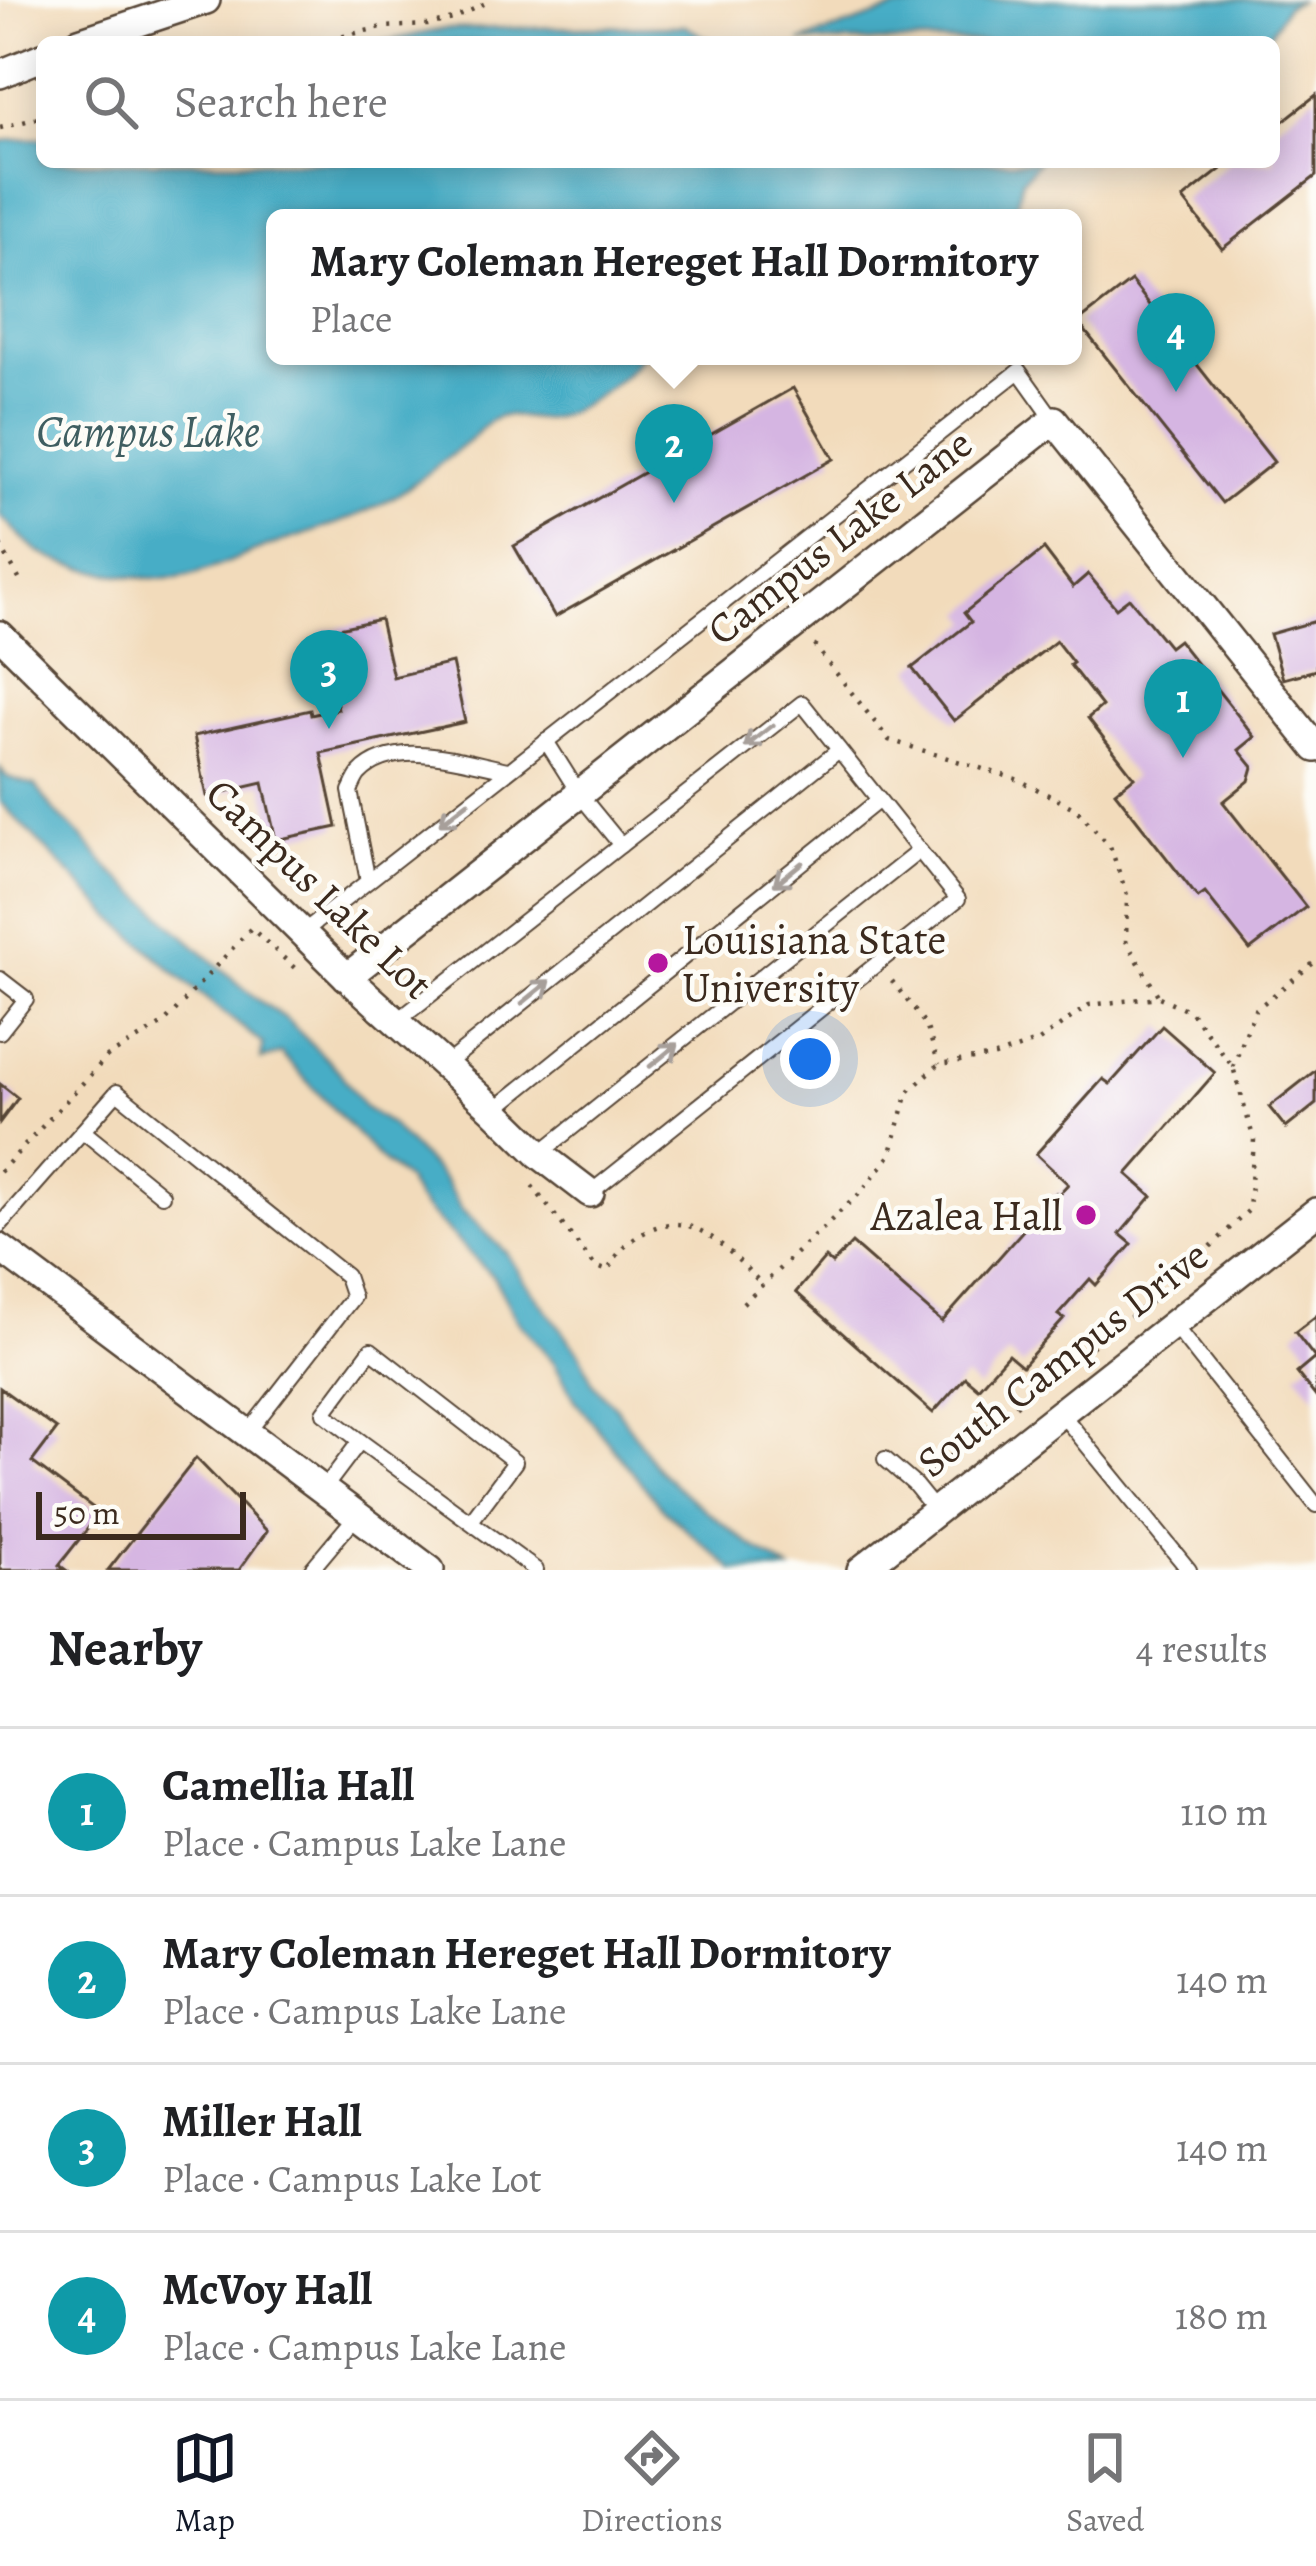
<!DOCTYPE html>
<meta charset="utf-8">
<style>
:root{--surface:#fff;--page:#f6f6f6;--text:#202124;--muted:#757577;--line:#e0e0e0;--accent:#111827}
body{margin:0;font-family:Alegreya,serif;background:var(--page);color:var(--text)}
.scale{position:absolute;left:36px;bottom:30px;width:210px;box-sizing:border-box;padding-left:12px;border:6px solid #3b2a1e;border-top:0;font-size:33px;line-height:42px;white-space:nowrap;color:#3b2a1e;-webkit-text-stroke:9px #fdfcf7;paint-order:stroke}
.you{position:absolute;left:810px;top:1059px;width:42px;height:42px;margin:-30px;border:9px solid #fff;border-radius:50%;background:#1a73e8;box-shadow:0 0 0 18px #1a73e833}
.badge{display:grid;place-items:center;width:78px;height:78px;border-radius:50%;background:var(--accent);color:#fff;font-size:39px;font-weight:700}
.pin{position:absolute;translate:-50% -99px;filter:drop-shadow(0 3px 6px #0008)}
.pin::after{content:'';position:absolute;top:63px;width:42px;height:36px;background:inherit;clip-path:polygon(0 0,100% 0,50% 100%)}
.popup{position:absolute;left:266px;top:209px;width:816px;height:156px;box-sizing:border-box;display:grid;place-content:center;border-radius:18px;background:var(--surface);filter:drop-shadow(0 3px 9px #0005);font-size:39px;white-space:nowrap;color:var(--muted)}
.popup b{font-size:45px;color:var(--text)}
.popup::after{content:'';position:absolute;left:50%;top:100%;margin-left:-24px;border:24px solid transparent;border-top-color:var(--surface)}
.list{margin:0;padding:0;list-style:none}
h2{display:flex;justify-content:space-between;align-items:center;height:156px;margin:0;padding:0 48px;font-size:51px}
h2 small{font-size:39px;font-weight:400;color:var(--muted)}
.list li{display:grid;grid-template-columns:78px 1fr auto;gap:36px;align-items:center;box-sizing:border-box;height:168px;padding:0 48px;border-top:3px solid var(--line)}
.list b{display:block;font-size:45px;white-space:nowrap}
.list p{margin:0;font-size:39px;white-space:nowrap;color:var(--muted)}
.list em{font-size:39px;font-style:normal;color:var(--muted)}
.icon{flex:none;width:66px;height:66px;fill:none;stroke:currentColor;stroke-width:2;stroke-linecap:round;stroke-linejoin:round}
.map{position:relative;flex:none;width:1316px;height:1570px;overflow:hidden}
.search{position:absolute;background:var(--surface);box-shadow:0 6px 30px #0003;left:36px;right:36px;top:36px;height:132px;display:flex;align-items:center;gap:30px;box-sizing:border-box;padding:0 42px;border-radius:18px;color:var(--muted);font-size:45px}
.sheet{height:828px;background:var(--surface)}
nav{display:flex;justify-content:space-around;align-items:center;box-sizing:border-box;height:168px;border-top:3px solid var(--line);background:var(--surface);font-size:33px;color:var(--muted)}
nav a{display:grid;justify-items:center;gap:6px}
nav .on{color:var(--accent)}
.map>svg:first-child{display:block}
.water{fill:#46adc6;stroke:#406c72;stroke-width:3}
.building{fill:#d5b5e2}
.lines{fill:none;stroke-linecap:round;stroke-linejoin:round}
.lane-casing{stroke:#564536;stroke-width:18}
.street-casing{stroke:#564536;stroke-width:32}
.path{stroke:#564536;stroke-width:4.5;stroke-dasharray:3 9;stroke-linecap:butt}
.lane{stroke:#fff;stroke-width:14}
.street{stroke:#fff;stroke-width:27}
.oneway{stroke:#a79f9a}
.poi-dot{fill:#b5179e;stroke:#fdfcf7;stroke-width:4.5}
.labels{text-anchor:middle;stroke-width:9;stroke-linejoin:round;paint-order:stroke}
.street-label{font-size:42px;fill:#3b2a1e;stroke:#fdfcf7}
.poi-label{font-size:42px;fill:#3b2a1e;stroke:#fdfcf7;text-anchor:start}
.water-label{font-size:45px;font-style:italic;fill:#3f5e61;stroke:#fdfcf7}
</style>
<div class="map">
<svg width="1316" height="1570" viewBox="0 0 1316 1570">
<rect width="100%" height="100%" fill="#fdfcf7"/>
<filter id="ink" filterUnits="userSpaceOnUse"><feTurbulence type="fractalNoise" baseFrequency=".00833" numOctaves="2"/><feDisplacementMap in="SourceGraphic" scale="24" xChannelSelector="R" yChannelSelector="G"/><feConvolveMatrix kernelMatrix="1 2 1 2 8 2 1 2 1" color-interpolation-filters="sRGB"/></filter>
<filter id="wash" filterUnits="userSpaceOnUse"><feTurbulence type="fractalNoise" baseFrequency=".004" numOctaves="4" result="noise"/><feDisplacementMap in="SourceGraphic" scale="48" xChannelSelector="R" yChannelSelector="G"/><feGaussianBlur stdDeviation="2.7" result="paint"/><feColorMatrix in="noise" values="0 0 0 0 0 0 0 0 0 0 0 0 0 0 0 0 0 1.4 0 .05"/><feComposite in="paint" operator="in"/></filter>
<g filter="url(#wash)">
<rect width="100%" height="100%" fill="#f2dbbb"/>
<!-- water -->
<g class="water">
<polygon points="978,0 1301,0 1286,6 1265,42 800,42 896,9"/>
<polygon points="685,26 714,42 381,42 444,29"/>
<path d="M42,138V162H1038L1022,180L1014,216L1010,218H275V356H642C624,379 574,418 543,419C525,420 508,410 490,421C483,426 477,434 470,440C446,459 423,478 397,495C358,519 312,532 269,546C240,556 213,571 183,577C151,583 68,570 40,552C26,543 11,527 0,515V141Z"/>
<polygon points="0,768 7,777 36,786 54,811 82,837 113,873 153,906 176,929 254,997 285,1018 338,1070 364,1107 390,1124 445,1181 460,1208 507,1253 523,1279 580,1353 593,1384 617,1408 657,1468 692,1500 749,1544 790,1570 733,1570 661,1507 576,1402 554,1362 516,1319 494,1278 416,1199 406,1180 379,1158 281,1053 261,1060 263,1044 188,984 112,917 0,802"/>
</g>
<g id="blocks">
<!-- building -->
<g class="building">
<polygon points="1316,95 1316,176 1222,249 1183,199 1230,162 1274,162 1274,128"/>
<polygon points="1131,281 1274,462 1222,503 1078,322"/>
<polygon points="793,388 834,459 555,617 514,546"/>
<polygon points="1044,549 1073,587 1088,574 1116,608 1129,598 1169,647 1178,640 1255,737 1239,750 1253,767 1249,781 1223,802 1306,907 1250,950 1205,893 1198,898 1115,792 1134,777 1088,718 1102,706 1070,665 1073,663 1056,641 954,721 912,668 971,622 964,613"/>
<polygon points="380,619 393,677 452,663 465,722 321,753 337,827 276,840 263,783 207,796 194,736 310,710 311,715 338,709 321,632"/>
<polygon points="1316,621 1316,670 1283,679 1270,634"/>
<polygon points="1162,1026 1215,1073 1127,1174 1152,1196 1120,1234 1132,1244 1096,1285 1090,1279 1058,1315 1064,1319 1022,1366 1008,1354 978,1388 965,1377 933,1413 796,1292 825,1258 832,1264 852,1243 942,1322 1056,1193 1058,1195 1068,1184 1036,1154 1103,1079 1110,1084"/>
<polygon points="1316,1070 1316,1104 1286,1128 1269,1107"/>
<polygon points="0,1084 18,1098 0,1122"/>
<polygon points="1316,1316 1316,1397 1297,1373 1315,1358 1295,1332"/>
<polygon points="0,1388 57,1429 32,1462 100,1513 59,1565 66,1570 0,1570"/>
<polygon points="196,1458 267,1531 239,1570 108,1570"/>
</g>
</g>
</g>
<g filter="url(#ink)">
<use href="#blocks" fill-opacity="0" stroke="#564536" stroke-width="3"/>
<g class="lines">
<defs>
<g id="lane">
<polyline points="546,741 580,795 621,845 802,703 958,899 590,1193"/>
<path d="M368,881L350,791C353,785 355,779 359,774C395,736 465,762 508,770"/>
<polyline points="302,933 1019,371 1054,420"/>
<polyline points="0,979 26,999 0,1032"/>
<polyline points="396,1022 621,845"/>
<polyline points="445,1065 839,750"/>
<polyline points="494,1110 879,800"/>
<polyline points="83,1131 162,1195"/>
<polyline points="539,1154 919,851"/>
<polyline points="0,1225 117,1092 346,1276 353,1297 248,1432"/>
<polyline points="1173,1324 1316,1505"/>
<polyline points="1060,1412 1189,1570"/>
<polyline points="360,1441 324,1413 371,1350 515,1462 471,1521"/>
<polyline points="885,1459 914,1484 936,1511"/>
<polyline points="323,1490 360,1441 536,1570"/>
<polyline points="311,1570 357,1515"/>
</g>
<g id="street">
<polyline points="79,42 206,0"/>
<polyline points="0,74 42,57"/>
<polyline points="0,635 347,977 494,1110 539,1154 590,1193"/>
<polyline points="347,977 1054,420 1316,748"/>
<polyline points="0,1248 430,1570"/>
<polyline points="861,1570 1316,1212"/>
</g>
</defs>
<!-- lane casing -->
<use href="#lane" class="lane-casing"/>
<!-- street casing -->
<use href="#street" class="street-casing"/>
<!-- path -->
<g class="path">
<polyline points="319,42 382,27 428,25 453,19 492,0"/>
<polyline points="0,128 42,117"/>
<polyline points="0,545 23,586"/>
<polyline points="814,645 889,740 1019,780 1076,809 1110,846 1127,895 1126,941 1159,997"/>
<polyline points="892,981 926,1025 939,1064"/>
<polyline points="1233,1067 1255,1010 1316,961"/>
<polyline points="0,1172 107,1057 163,1024 251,928 298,971"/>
<path d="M532,1186L595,1266L608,1271C617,1251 630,1240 649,1230C696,1207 732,1255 763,1285"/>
<polyline points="743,1303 859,1194 890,1156 908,1092 939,1064 995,1056 1039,1041 1089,1005 1159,997 1190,1011 1233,1067 1254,1140 1249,1210 1163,1292 928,1473"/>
</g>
<!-- lane -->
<use href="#lane" class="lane"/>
<!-- street -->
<use href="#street" class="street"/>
</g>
<!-- one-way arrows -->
<defs><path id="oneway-shaft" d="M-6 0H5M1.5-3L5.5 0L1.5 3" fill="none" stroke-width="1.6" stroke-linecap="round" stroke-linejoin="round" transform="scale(3)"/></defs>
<g class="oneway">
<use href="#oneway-shaft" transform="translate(759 736) rotate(142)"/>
<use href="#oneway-shaft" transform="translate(454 813) rotate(142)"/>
<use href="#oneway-shaft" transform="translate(788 874) rotate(141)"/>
<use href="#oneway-shaft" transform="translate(536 992) rotate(-39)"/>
<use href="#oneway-shaft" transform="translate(664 1055) rotate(-39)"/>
</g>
</g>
<!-- markers -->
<g class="poi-dot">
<circle cx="658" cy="963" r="12"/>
<circle cx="1086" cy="1215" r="12"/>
</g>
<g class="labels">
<!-- street labels -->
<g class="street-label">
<text transform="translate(839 536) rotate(-38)" y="15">Campus Lake Lane</text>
<text transform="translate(320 888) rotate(44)" y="15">Campus Lake Lot</text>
<text transform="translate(1062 1358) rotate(-38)" y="15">South Campus Drive</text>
</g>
<!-- poi labels -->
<g class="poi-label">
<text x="682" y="954">Louisiana State<tspan x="682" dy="48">University</tspan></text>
<text x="1062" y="1230" text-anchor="end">Azalea Hall</text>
</g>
<!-- water labels -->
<g class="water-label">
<text x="148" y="446">Campus Lake</text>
</g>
</g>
</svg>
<div class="scale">50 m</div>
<div class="you"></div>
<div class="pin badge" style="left:1183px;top:758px;background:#0f9aa8">1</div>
<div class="pin badge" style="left:674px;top:503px;background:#0f9aa8">2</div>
<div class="popup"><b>Mary Coleman Hereget Hall Dormitory</b>Place</div>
<div class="pin badge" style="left:329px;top:729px;background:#0f9aa8">3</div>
<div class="pin badge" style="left:1176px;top:392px;background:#0f9aa8">4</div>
<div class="search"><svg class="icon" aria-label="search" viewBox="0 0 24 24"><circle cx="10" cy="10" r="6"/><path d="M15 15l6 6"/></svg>Search here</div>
</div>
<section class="sheet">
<h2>Nearby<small>4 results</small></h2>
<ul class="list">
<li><span class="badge" style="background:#0f9aa8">1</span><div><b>Camellia Hall</b><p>Place · Campus Lake Lane</p></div><em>110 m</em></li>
<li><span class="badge" style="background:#0f9aa8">2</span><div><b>Mary Coleman Hereget Hall Dormitory</b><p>Place · Campus Lake Lane</p></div><em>140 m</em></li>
<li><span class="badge" style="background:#0f9aa8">3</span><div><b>Miller Hall</b><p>Place · Campus Lake Lot</p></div><em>140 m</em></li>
<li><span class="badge" style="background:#0f9aa8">4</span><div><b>McVoy Hall</b><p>Place · Campus Lake Lane</p></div><em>180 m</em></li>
</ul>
</section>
<nav>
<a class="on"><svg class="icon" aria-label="map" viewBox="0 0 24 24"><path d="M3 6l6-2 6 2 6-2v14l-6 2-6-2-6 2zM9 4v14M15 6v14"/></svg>Map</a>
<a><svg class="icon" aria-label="directions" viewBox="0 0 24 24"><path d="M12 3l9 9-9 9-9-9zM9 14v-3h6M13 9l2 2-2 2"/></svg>Directions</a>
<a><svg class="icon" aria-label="saved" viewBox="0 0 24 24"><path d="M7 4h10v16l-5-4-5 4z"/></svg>Saved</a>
</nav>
